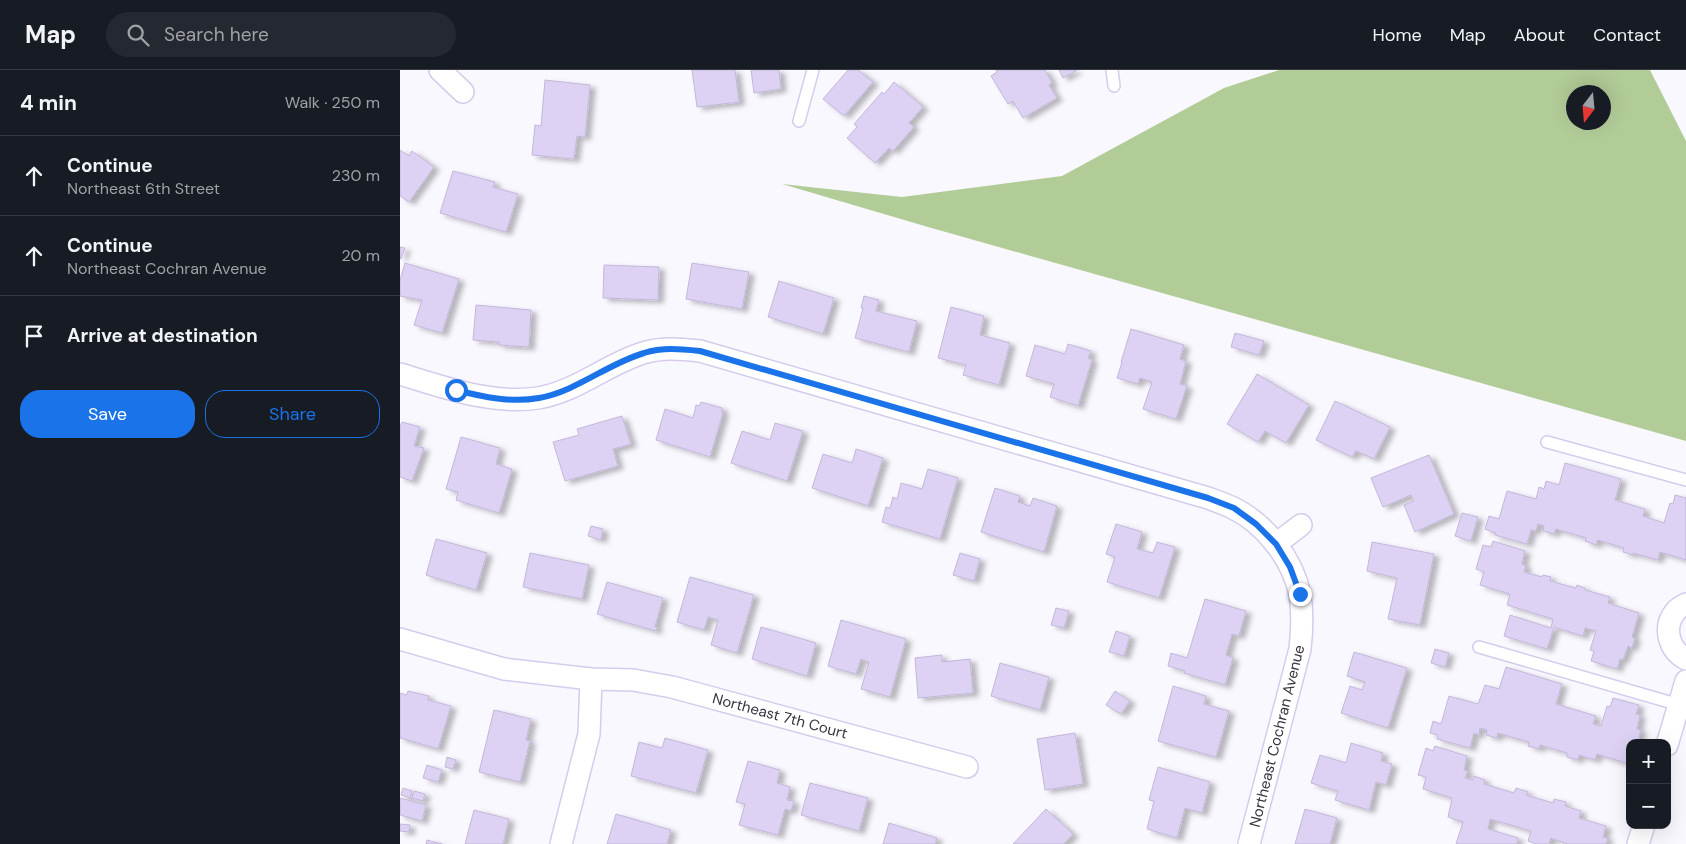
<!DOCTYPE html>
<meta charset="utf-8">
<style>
:root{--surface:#171b24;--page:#242831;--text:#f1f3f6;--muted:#9ea1a6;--line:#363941;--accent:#1a73e8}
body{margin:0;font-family:"DM Sans",sans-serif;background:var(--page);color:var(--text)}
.controls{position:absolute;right:15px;bottom:15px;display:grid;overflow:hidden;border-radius:10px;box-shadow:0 5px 20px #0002}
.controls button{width:45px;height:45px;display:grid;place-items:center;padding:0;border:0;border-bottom:1px solid var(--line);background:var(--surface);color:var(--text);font:25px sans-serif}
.compass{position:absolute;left:1166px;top:15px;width:45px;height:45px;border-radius:50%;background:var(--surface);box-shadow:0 5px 20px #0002;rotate:196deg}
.stop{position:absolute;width:15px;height:15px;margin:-11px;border:4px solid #1a73e8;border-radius:50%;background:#fff}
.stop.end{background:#1a73e8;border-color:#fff;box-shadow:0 1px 5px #0008}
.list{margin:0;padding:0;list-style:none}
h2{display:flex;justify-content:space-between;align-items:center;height:65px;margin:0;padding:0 20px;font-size:21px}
h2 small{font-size:16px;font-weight:400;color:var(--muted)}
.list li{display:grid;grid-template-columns:32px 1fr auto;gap:15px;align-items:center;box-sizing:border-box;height:80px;padding:0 20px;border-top:1px solid var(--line)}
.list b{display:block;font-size:19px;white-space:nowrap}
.list p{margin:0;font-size:16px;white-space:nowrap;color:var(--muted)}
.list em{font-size:16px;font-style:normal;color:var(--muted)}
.actions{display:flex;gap:10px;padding:15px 20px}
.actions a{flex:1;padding:11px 0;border:1px solid var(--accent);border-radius:20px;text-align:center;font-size:18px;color:var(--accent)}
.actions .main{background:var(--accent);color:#fff}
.icon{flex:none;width:28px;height:28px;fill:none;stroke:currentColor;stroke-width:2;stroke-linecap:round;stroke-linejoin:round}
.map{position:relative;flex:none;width:1286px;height:774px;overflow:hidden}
header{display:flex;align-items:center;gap:30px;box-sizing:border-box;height:70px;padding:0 25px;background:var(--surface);border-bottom:1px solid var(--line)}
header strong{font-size:24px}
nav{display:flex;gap:28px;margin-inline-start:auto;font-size:18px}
.search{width:350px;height:45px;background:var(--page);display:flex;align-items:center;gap:12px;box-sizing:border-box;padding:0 18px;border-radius:28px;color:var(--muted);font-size:19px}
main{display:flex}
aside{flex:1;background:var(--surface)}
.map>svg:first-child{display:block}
.forest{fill:#b2cc98;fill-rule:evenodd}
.building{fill:#ddd2f4;stroke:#c2b7d9;filter:url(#shadow)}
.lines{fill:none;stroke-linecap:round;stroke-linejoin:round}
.lane-casing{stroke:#d6cbed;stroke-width:14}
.street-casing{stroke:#d6cbed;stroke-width:24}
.lane{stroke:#fff;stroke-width:11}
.street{stroke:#fff;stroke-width:21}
.route{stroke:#1a73e8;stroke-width:6}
.labels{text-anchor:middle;stroke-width:4.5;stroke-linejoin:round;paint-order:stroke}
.street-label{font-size:15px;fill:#373340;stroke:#fff}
</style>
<header>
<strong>Map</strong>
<div class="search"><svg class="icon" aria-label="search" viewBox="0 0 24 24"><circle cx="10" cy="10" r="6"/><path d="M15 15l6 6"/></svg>Search here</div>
<nav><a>Home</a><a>Map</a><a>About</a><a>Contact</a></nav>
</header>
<main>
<aside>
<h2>4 min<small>Walk · 250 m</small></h2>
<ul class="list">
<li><svg class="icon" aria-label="ahead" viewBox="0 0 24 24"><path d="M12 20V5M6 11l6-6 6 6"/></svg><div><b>Continue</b><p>Northeast 6th Street</p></div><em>230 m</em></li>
<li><svg class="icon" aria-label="ahead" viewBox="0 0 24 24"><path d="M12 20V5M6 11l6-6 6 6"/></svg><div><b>Continue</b><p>Northeast Cochran Avenue</p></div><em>20 m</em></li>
<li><svg class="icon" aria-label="arrive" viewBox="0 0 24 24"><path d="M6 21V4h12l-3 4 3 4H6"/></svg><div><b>Arrive at destination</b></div></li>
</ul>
<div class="actions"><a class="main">Save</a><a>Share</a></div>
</aside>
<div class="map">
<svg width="1286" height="774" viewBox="0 0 1286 774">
<defs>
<filter id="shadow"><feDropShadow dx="5.5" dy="3" stdDeviation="2.5" flood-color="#0004"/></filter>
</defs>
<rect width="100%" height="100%" fill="#faf8ff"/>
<!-- forest -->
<path class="forest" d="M879,0H1250L1286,71V371L528,157L382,114L502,127L662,106L824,18ZM1174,22H1204V52H1174Z"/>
<!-- building -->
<g class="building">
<polygon points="292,0 335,0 339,32 297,37"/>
<polygon points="351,0 379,0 381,19 354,23"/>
<polygon points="448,0 458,0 473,12 444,46 423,29"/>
<polygon points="596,0 645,0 652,13 649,15 657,28 623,48 613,31 608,34 591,6 597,2"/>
<polygon points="659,0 677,0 663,8"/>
<polygon points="145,10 190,15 185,67 177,66 174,89 132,85 135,55 141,56"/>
<polygon points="494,12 523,37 509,53 514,57 493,81 489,78 475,93 447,68 457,57 454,54 482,22 484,24"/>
<polygon points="0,80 9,86 12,81 34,97 9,132 0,126"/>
<polygon points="53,101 95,112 93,117 118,124 106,162 40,143"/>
<polygon points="0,177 5,178 1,189 0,188"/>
<polygon points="5,193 59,209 42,263 14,255 22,230 0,226 0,210"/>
<polygon points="292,193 349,202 342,239 286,229"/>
<polygon points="204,195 259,197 258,230 203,228"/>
<polygon points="379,211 434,228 423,264 368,247"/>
<polygon points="464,226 479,230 476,241 517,251 509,282 455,268 463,238 461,238"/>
<polygon points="76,235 131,240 129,277 99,275 99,272 73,270"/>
<polygon points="551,237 584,246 580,265 610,273 599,315 563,305 566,295 538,288"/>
<polygon points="731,259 784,275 780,289 786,291 780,314 787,316 776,349 743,339 752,312 740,308 738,314 717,308 722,292 721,292"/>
<polygon points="835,263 864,271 859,285 831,277"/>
<polygon points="668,274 691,281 688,288 692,290 678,336 650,327 654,314 626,306 635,275 665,284"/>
<polygon points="857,304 909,335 886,373 865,361 858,372 827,354"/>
<polygon points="935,331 990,357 974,389 956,381 952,387 916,370"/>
<polygon points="301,332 322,338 322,343 323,343 310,387 256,370 265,339 293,348 296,335 299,336"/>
<polygon points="222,346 231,374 213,379 218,396 165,411 153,372 179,365 177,359"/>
<polygon points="2,352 20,357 14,376 24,378 12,411 0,407 0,356"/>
<polygon points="375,353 403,361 387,411 331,393 342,361 370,370"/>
<polygon points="61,367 100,378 96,394 112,399 99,443 56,430 58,422 46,419"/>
<polygon points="456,379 483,388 468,436 412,418 423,384 452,393"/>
<polygon points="1029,385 1054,444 1015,462 1004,435 1014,431 1011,425 983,437 971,408"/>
<polygon points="1165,393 1221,409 1215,430 1245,439 1243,446 1264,453 1270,433 1273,434 1275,425 1286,428 1286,490 1260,482 1258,490 1233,483 1233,485 1223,482 1224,478 1198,470 1196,475 1185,471 1186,468 1156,459 1154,464 1143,461 1144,456 1138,454 1136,461 1131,460 1127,474 1095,465 1096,463 1085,459 1089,446 1099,449 1107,421 1136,429 1139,417 1144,419 1146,411 1159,415"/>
<polygon points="528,399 558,408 540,469 482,452 486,437 490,438 493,427 497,429 501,413 522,419"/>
<polygon points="595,418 620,426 618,432 630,436 633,428 657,436 644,482 581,462"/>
<polygon points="1062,443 1078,447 1071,471 1055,466"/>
<polygon points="716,454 742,462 737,479 753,483 757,472 775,477 759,528 707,512 715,487 706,484"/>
<polygon points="191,456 203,459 201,470 188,466"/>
<polygon points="36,469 87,483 76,520 26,505"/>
<polygon points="1093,471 1125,481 1122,494 1126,496 1124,502 1142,507 1143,505 1151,507 1150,511 1176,518 1177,515 1185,518 1185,520 1210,527 1208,533 1239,543 1232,567 1235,568 1232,578 1228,576 1223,590 1220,589 1217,599 1191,591 1194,581 1190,580 1196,561 1185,558 1183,566 1154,557 1147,579 1104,566 1110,545 1151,558 1153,549 1107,535 1110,524 1080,515 1084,502 1076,499 1083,475 1091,477"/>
<polygon points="972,472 1034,484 1020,555 988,549 997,508 967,501"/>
<polygon points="130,483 189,495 182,529 123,517"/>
<polygon points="560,483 580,489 574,511 553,505"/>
<polygon points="290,507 354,525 337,583 311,575 318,550 308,547 304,560 277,552"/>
<polygon points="207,512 263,528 255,557 257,557 256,561 197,544"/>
<polygon points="805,529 846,541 839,566 832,564 826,585 833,588 825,615 784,603 785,601 768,596 771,583 787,588"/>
<polygon points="656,538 669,541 664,558 651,555"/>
<polygon points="441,550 506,569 490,627 461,619 469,592 461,589 456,604 428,596"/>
<polygon points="361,557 416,573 407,606 352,589"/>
<polygon points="716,561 730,566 724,586 709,582"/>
<polygon points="1035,579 1049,583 1045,597 1031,593"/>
<polygon points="954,582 1007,598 988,658 941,643 950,616 962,620 965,612 947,606"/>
<polygon points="542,585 542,592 570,589 573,623 518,628 515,588"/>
<polygon points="600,593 649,607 640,640 591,626"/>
<polygon points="1106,597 1162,614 1156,634 1196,646 1193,654 1201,656 1207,636 1210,637 1213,628 1239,635 1236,644 1240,645 1237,659 1241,660 1238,671 1236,670 1235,673 1230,673 1229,694 1197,684 1195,690 1179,685 1178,690 1167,687 1167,683 1140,675 1139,679 1128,676 1129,672 1098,663 1097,668 1086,665 1087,660 1080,658 1079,665 1074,663 1070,678 1037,669 1038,665 1030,663 1033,651 1041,654 1049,626 1078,634 1085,615 1099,619"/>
<polygon points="773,616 806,626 804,634 829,641 816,687 758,671"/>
<polygon points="8,621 29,626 28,630 51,636 38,679 0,668 0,623 7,625"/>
<polygon points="715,621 730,631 721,644 706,635"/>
<polygon points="94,640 131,649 126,670 130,671 120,712 79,702"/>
<polygon points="675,663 683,714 645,720 637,669"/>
<polygon points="265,668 308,680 296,723 231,706 239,672 262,678"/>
<polygon points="951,673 983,683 981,691 992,694 986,715 976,712 969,740 935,730 938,721 911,713 920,685 946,693"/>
<polygon points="1035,676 1067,686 1064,700 1068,701 1065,708 1073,710 1074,706 1085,710 1084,714 1114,723 1116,718 1128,722 1126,725 1153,733 1154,729 1166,732 1165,736 1181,741 1179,748 1206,756 1203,767 1208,768 1206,774 1168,774 1151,768 1149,774 1137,774 1128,771 1131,761 1090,749 1088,759 1118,768 1117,774 1056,774 1063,752 1048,747 1052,728 1023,719 1026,707 1018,705 1026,678 1033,681"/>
<polygon points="47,687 56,690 53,699 45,697"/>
<polygon points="348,691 380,700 377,713 390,717 387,730 394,731 391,741 385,739 378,765 339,755 345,734 336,732"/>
<polygon points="27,695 42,700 38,712 23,708"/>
<polygon points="758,697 810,712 802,743 785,738 777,768 747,759 754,731 749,730"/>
<polygon points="410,713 468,728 459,761 401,745"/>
<polygon points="3,718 12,721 10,728 1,725"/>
<polygon points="14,721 25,724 23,731 12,728"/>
<polygon points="0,728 26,735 22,751 0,745"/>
<polygon points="646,739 673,764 664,774 613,774"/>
<polygon points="905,739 937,748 930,774 895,774"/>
<polygon points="74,740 109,749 103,774 65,774"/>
<polygon points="216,744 271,760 267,774 207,774"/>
<polygon points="489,753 537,768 535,774 483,774"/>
<polygon points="0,754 10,755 9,762 0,761"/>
<polygon points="27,770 42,774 26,774"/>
</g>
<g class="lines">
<defs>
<g id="lane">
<polyline points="712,0 714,16"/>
<polyline points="399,51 413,0"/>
<polyline points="1147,372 1286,410"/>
<polyline points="1079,577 1283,636"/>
</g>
<g id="street">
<polyline points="40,0 63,22"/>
<path d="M0,304C44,317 91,335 138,328C176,322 207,294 243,283C262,277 281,279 300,281L808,428C816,431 825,434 833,438C866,454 893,490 900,525C903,544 902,561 900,579L849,774"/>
<polyline points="876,474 901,455"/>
<path d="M1286,534C1283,536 1278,538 1276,541C1262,557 1269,580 1286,589"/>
<polyline points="0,569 104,599 191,609 233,610 272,617 567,697"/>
<polyline points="1267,675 1286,611"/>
<polyline points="161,774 189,664 191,609"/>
<polyline points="1238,774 1244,755"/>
</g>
</defs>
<!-- lane casing -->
<use href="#lane" class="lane-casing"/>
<!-- street casing -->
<use href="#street" class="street-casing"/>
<!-- lane -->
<use href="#lane" class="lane"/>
<!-- street -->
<use href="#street" class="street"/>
</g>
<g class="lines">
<!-- route -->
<path class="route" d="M56,320C83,327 111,333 139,328C177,321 207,294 244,283C262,277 281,279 300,281L808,428L834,438L856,454L876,474L890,497L900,524"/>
</g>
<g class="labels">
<!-- street labels -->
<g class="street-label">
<text transform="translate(380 646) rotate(15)" y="5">Northeast 7th Court</text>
<text transform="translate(877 666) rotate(-76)" y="5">Northeast Cochran Avenue</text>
</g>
</g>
</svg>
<div class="controls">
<button>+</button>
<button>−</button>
</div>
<svg class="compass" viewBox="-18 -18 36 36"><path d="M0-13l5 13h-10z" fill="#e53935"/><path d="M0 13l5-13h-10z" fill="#9ea1a6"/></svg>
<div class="stop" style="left:56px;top:320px"></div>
<div class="stop end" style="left:900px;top:524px"></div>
</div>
</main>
